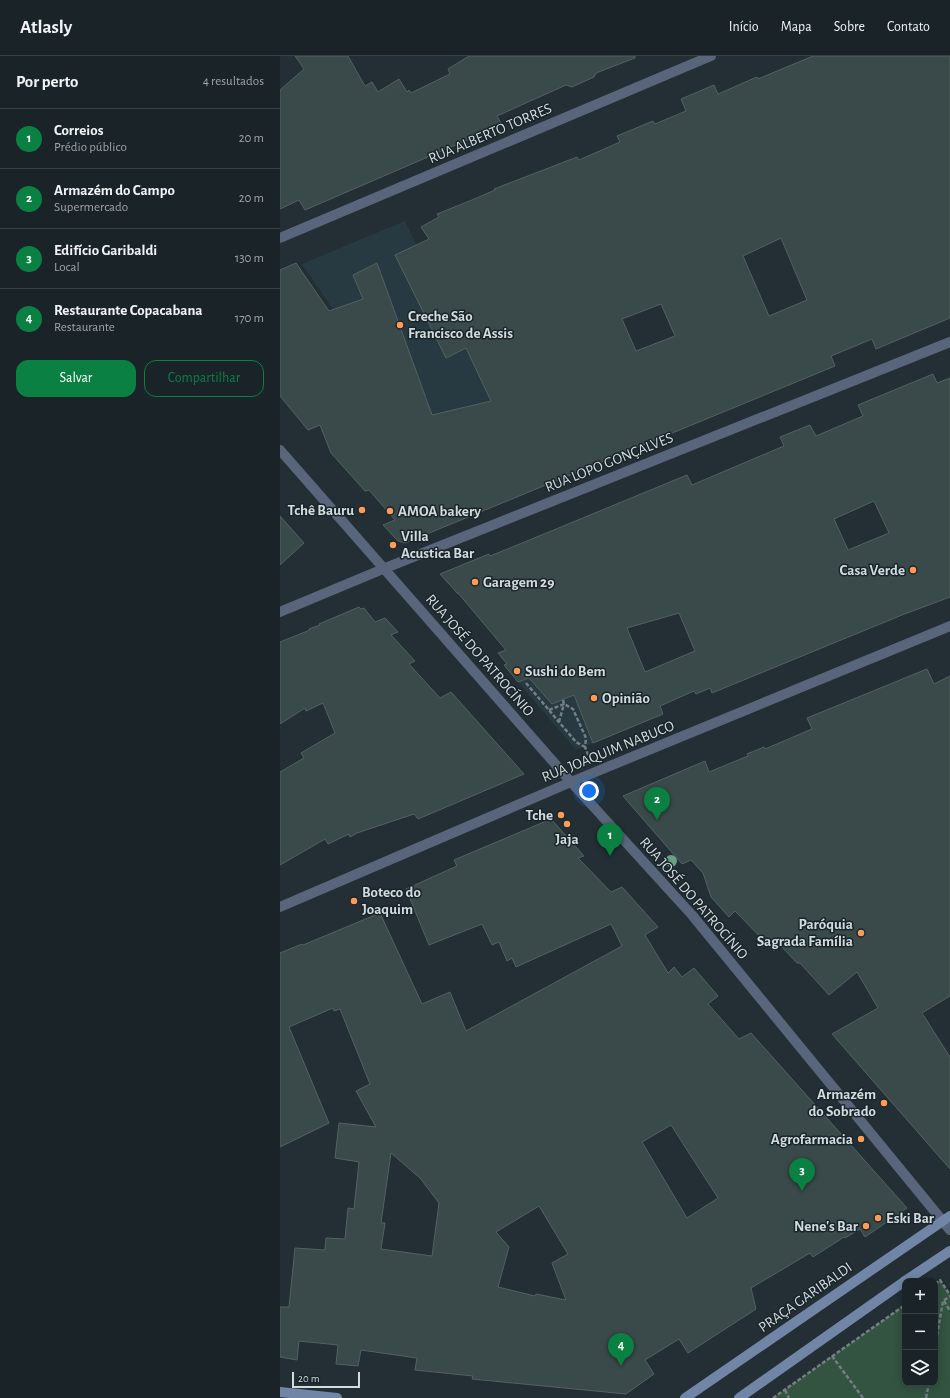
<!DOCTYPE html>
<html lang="pt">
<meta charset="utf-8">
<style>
:root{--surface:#1a2328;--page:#232b30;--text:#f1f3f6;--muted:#9fa4a8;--line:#384045;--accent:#0b8043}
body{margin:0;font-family:"Alegreya Sans",sans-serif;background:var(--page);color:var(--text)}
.controls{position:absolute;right:12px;bottom:12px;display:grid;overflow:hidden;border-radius:8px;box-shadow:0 2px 10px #0003}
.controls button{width:36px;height:36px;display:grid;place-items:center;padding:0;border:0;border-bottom:1px solid var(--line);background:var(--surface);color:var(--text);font:20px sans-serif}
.scale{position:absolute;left:12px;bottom:10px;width:68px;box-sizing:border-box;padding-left:4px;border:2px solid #d3dbde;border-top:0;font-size:11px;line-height:14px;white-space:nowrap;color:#d3dbde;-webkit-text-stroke:3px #19252b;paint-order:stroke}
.you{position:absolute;left:309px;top:735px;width:14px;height:14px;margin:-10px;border:3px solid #fff;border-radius:50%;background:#1a73e8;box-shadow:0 0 0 6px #1a73e833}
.badge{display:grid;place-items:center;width:26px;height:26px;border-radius:50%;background:var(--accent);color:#fff;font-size:13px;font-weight:700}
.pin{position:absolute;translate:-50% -33px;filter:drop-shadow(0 1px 2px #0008)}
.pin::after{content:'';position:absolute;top:21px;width:14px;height:12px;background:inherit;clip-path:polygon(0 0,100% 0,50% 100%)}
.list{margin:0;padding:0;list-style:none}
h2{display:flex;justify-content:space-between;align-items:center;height:52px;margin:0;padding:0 16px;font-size:17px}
h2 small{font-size:13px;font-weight:400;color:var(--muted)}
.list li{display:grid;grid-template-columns:26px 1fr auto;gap:12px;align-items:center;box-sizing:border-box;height:60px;padding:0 16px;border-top:1px solid var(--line)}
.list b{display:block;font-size:15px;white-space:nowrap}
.list p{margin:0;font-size:13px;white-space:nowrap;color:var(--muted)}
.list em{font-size:13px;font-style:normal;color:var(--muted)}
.actions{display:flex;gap:8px;padding:12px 16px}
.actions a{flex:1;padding:9px 0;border:1px solid var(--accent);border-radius:12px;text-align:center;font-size:14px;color:var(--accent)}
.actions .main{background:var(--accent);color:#fff}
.icon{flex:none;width:22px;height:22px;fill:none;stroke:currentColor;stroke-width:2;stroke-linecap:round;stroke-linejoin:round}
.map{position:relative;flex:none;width:670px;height:1342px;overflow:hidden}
header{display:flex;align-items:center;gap:24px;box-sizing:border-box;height:56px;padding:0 20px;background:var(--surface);border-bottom:1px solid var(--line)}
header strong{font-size:19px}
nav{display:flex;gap:22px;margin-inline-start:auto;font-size:14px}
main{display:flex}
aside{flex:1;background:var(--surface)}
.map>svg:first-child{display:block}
.built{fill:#273a42}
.green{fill:#325440}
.building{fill:#3a4949;stroke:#526261;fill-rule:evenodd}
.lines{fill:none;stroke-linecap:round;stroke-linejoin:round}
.path{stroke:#747e83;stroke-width:2.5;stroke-dasharray:4 2;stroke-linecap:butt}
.minor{stroke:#59657a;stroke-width:10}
.tertiary{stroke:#59657a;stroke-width:10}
.secondary{stroke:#7185a6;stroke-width:10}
.tree{fill:#699f85}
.poi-dot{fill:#fe9b59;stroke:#19252b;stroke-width:1.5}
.labels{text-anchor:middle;stroke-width:3;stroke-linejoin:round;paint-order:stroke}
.street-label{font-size:15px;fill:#d3dbde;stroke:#19252b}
.poi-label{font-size:15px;font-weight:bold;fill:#d3dbde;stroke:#19252b;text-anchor:start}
</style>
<header>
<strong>Atlasly</strong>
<nav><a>Início</a><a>Mapa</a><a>Sobre</a><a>Contato</a></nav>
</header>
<main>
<aside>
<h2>Por perto<small>4 resultados</small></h2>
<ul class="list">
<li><span class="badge">1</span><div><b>Correios</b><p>Prédio público</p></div><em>20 m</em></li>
<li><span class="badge">2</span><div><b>Armazém do Campo</b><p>Supermercado</p></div><em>20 m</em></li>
<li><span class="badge">3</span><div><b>Edifício Garibaldi</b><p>Local</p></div><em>130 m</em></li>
<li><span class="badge">4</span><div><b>Restaurante Copacabana</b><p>Restaurante</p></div><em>170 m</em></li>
</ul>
<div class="actions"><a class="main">Salvar</a><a>Compartilhar</a></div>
</aside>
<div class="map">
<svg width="670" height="1342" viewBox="0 0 670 1342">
<rect width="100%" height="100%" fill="#232f35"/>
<!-- built -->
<g class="built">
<polygon points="125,165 212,344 131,367 22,208"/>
<polygon points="352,585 383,658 296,694 238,626"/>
</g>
<!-- green -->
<polygon class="green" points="660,1224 670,1239 670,1342 493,1342 625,1249 625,1327 655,1327 655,1228"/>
<!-- building -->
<g class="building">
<polygon points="15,0 68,0 85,30 92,26 98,36 119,23 127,36 129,34 131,37 170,18 168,13 189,0 355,0 355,2 316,17 314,21 292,31 286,29 217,60 222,69 25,154 19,144 0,153 0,34 24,13"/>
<path d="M533,0H670V262L596,293L592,283L551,300L555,310L125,487L118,485L103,469L115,464L89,434L85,435L51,397L40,369L28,374L0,340V214L16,207L49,255L83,243L73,219L97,207L152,359L211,345L186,292L166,302L115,199L149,183L141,171L159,161L157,158L192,144L215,134L214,133L297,101L299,104L340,86L337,80L373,65L375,68L406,55L401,43L420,35L434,29L438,38L477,21L478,23ZM501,182L527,244L489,260L463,200ZM381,248L395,280L356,295L342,263Z"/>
<path d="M653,318L657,327L670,322V541L622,559L432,637L430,632L416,638L414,635L380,650L383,658L313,687L294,639L272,648L249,622L238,626L224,609L227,608L218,597L226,594L178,537V538L160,518L209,498L210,500L230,492L407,419L412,429L504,390L500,381L530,369L536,380L583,360L578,349ZM594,445L609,477L568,494L554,463ZM399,557L415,595L365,616L347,572Z"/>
<polygon points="0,460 24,487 0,509"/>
<polygon points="79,551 81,553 84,552 95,566 105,562 118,576 111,579 135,605 129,608 160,642 171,636 244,718 138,763 134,758 77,777 70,781 69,778 48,788 45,783 0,809 0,716 24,702 21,697 55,677 43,647 26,655 25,652 0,668 0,586 30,574 29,573 40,569 39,568"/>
<polygon points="647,613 654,628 670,620 670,940 642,957 670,1001 670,1113 552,978 598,952 577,916 549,939 520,907 517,907 500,889 494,895 455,855 449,861 431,841 423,817 411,804 402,808 343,740 425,705 429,716 468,700 467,698 484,691 485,693 532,673 527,662"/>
<path d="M271,763L304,800L298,802L331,836L342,831L378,871L365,879L388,917L394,911L402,921L414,912L438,940L428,948L459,983L471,977L627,1152L585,1181L580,1173L565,1182L564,1181L533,1201L530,1197L471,1232L476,1253L408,1297L399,1283L365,1304L374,1318L346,1338L192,1323L193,1320L135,1314L137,1302L81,1294L78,1310L56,1308L58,1289L19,1285L17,1304L0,1301V1251H9L15,1192L45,1194L46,1182L65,1183L68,1152L74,1153L79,1106L55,1102L59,1067L96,1071L76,1035L90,1028L60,953L54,955L53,952L9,971L49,1067L0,1091V897L22,888L23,889L100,857L142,948L170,936L186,975L342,890L331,868L236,911L232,902L227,905L219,886L212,889L202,868L149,889L126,833L177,810L174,804ZM391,1069L438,1142L407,1162L362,1086ZM111,1097L140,1122L159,1147L152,1200L101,1193L105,1167H101ZM259,1150L288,1198L272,1207L286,1244L256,1238L255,1240L218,1231L229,1191L216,1176Z"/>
</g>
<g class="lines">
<!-- path -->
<g class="path">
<polyline points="246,627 296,686 305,691"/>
<polyline points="283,644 284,648 293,653 306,682 305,691 309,701"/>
<polyline points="269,654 284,648"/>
<polyline points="279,666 284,648"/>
<polyline points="655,1228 660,1224 670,1239"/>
<polyline points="664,1245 670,1255"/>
<polyline points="655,1291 663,1245 670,1240"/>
<polyline points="552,1300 583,1342"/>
<polyline points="505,1334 509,1342"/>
<polyline points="493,1342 625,1249"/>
<polyline points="646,1342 649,1327"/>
</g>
<!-- minor -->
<g class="minor">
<polyline points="0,182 431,0"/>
<polyline points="103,513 670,286"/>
<polyline points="291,726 670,570"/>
</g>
<!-- tertiary -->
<g class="tertiary">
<polyline points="0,394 291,726 412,859 670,1174"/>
<polyline points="0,556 103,513"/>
<polyline points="0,851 291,726"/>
</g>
<!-- secondary -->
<g class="secondary">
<polyline points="625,1225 670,1195"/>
<polyline points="0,1336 57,1342"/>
<polyline points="405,1342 670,1160"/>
<polyline points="459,1342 625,1225"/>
</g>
</g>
<!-- trees -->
<circle class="tree" cx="391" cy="805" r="6"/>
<!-- markers -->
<g class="poi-dot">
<circle cx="120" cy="269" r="4"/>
<circle cx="82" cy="454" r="4"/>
<circle cx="110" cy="455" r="4"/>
<circle cx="113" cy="489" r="4"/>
<circle cx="633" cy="514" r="4"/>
<circle cx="195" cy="526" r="4"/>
<circle cx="237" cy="615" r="4"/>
<circle cx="314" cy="642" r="4"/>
<circle cx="281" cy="759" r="4"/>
<circle cx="287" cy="768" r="4"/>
<circle cx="74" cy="845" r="4"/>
<circle cx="581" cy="877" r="4"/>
<circle cx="604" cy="1047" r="4"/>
<circle cx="581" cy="1083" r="4"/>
<circle cx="598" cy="1162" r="4"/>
<circle cx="586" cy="1170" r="4"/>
</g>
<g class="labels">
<!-- street labels -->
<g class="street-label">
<text transform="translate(210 77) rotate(-23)" y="5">RUA ALBERTO TORRES</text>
<text transform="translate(329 406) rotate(-22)" y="5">RUA LOPO GONÇALVES</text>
<text transform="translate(200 599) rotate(49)" y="5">RUA JOSÉ DO PATROCÍNIO</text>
<text transform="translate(328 695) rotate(-22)" y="5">RUA JOAQUIM NABUCO</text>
<text transform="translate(414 842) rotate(49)" y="5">RUA JOSÉ DO PATROCÍNIO</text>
<text transform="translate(525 1241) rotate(-35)" y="5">PRAÇA GARIBALDI</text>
</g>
<!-- poi labels -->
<g class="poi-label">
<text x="128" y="265">Creche São<tspan x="128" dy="17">Francisco de Assis</tspan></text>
<text x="74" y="459" text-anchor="end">Tchê Bauru</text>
<text x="118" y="460">AMOA bakery</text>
<text x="121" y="485">Villa<tspan x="121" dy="17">Acustica Bar</tspan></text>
<text x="625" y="519" text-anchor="end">Casa Verde</text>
<text x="203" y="531">Garagem 29</text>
<text x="245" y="620">Sushi do Bem</text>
<text x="322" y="647">Opinião</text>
<text x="273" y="764" text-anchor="end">Tche</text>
<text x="287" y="788" text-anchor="middle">Jaja</text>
<text x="82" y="841">Boteco do<tspan x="82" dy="17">Joaquim</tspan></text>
<text x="573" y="873" text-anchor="end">Paróquia<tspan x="573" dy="17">Sagrada Família</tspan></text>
<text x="596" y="1043" text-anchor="end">Armazém<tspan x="596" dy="17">do Sobrado</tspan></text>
<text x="573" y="1088" text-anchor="end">Agrofarmacia</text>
<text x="606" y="1167">Eski Bar</text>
<text x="578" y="1175" text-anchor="end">Nene's Bar</text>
</g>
</g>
</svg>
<div class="controls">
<button>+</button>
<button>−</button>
<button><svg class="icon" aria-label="layers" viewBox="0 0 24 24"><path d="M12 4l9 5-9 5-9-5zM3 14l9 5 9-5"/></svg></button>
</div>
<div class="scale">20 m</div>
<div class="you"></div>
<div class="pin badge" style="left:330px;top:800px">1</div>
<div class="pin badge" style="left:377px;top:764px">2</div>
<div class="pin badge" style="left:522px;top:1135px">3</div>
<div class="pin badge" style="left:341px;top:1310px">4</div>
</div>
</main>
